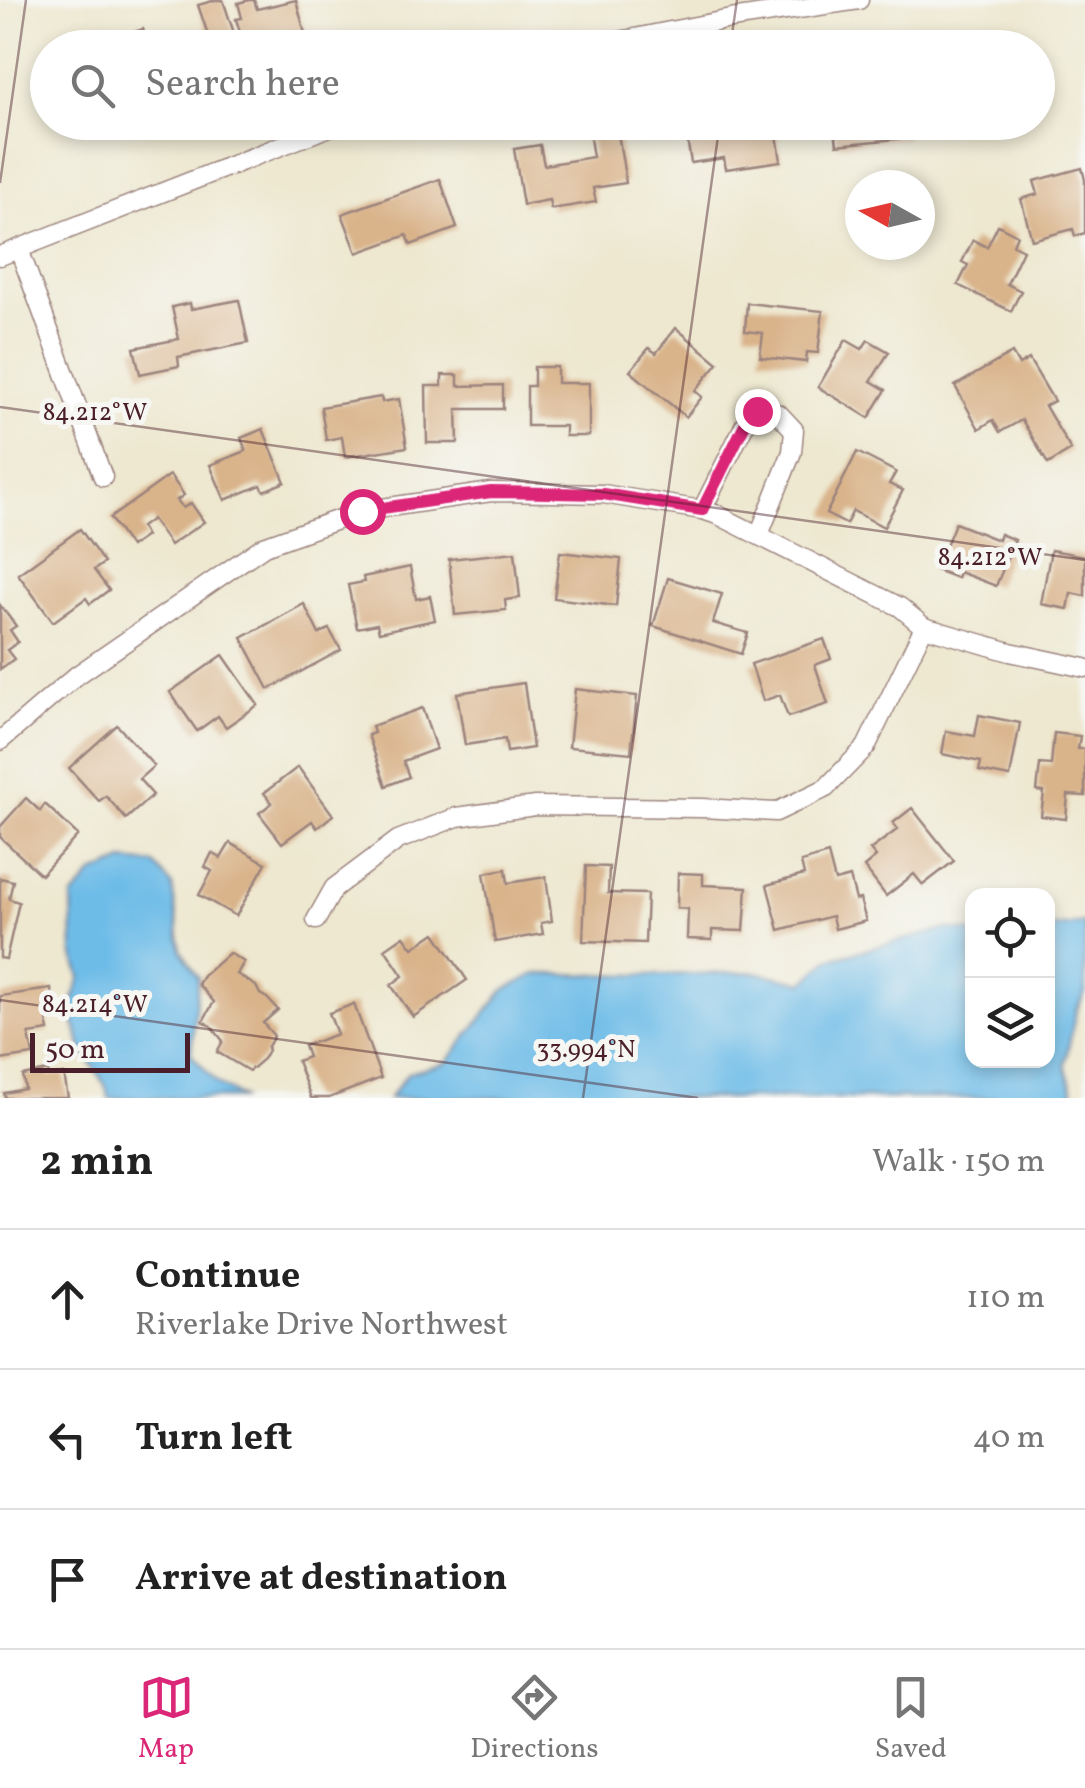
<!DOCTYPE html>
<meta charset="utf-8">
<style>
:root{--surface:#fff;--page:#f2f2f2;--text:#222;--muted:#767676;--line:#e0e0e0;--accent:#db2777}
body{margin:0;font-family:Vollkorn,serif;background:var(--page);color:var(--text)}
.controls{position:absolute;right:30px;bottom:30px;display:grid;overflow:hidden;border-radius:20px;box-shadow:0 5px 15px #0003}
.controls button{width:90px;height:90px;display:grid;place-items:center;padding:0;border:0;border-bottom:2px solid var(--line);background:var(--surface);color:var(--text);font:50px sans-serif}
.compass{position:absolute;left:845px;top:170px;width:90px;height:90px;border-radius:50%;background:var(--surface);box-shadow:0 5px 15px #0003;rotate:278deg}
.scale{position:absolute;left:30px;bottom:25px;width:160px;box-sizing:border-box;padding-left:10px;border:5px solid #4a1f2b;border-top:0;font-size:28px;line-height:35px;white-space:nowrap;color:#4a1f2b;-webkit-text-stroke:8px #f6f6f2;paint-order:stroke}
.stop{position:absolute;width:30px;height:30px;margin:-22px;border:8px solid #db2777;border-radius:50%;background:#fff}
.stop.end{background:#db2777;border-color:#fff;box-shadow:0 2px 10px #0008}
.list{margin:0;padding:0;list-style:none}
h2{display:flex;justify-content:space-between;align-items:center;height:130px;margin:0;padding:0 40px;font-size:42px}
h2 small{font-size:32px;font-weight:400;color:var(--muted)}
.list li{display:grid;grid-template-columns:65px 1fr auto;gap:30px;align-items:center;box-sizing:border-box;height:140px;padding:0 40px;border-top:2px solid var(--line)}
.list b{display:block;font-size:38px;white-space:nowrap}
.list p{margin:0;font-size:32px;white-space:nowrap;color:var(--muted)}
.list em{font-size:32px;font-style:normal;color:var(--muted)}
.icon{flex:none;width:55px;height:55px;fill:none;stroke:currentColor;stroke-width:2;stroke-linecap:round;stroke-linejoin:round}
.map{position:relative;flex:none;width:1085px;height:1098px;overflow:hidden}
.search{position:absolute;background:var(--surface);box-shadow:0 5px 15px #0003;left:30px;right:30px;top:30px;height:110px;display:flex;align-items:center;gap:25px;box-sizing:border-box;padding:0 35px;border-radius:55px;color:var(--muted);font-size:38px}
.sheet{height:550px;background:var(--surface)}
nav{display:flex;justify-content:space-around;align-items:center;box-sizing:border-box;height:140px;border-top:2px solid var(--line);background:var(--surface);font-size:28px;color:var(--muted)}
nav a{display:grid;justify-items:center;gap:5px}
nav .on{color:var(--accent)}
.map>svg:first-child{display:block}
.water{fill:#6dbce8;stroke:#5c6e8a;stroke-width:2.5}
.building{fill:#d9b38a}
.lines{fill:none;stroke-linecap:round;stroke-linejoin:round}
.minor-casing{stroke:#9c847e;stroke-width:21}
.minor{stroke:#fff;stroke-width:18}
.route{stroke:#db2777;stroke-width:12}
.ticks{fill:none;stroke:#4a1f2b;stroke-width:2.5;stroke-opacity:0.45}
.ticks-label{font-size:25px;text-anchor:middle;fill:#4a1f2b;stroke:#f6f6f2;stroke-width:10;stroke-linejoin:round;paint-order:stroke}
</style>
<div class="map">
<svg width="1085" height="1098" viewBox="0 0 1085 1098">
<rect width="100%" height="100%" fill="#f6f6f2"/>
<filter id="ink" filterUnits="userSpaceOnUse"><feTurbulence type="fractalNoise" baseFrequency=".01" numOctaves="2"/><feDisplacementMap in="SourceGraphic" scale="20" xChannelSelector="R" yChannelSelector="G"/><feConvolveMatrix kernelMatrix="1 2 1 2 8 2 1 2 1" color-interpolation-filters="sRGB"/></filter>
<filter id="wash" filterUnits="userSpaceOnUse"><feTurbulence type="fractalNoise" baseFrequency=".0048" numOctaves="4" result="noise"/><feDisplacementMap in="SourceGraphic" scale="40" xChannelSelector="R" yChannelSelector="G"/><feGaussianBlur stdDeviation="2.25" result="paint"/><feColorMatrix in="noise" values="0 0 0 0 0 0 0 0 0 0 0 0 0 0 0 0 0 1.4 0 .05"/><feComposite in="paint" operator="in"/></filter>
<g filter="url(#wash)">
<rect width="100%" height="100%" fill="#eee8d0"/>
<!-- water -->
<g class="water">
<polygon points="124,861 154,864 172,885 181,950 198,977 191,1054 218,1084 242,1098 109,1098 105,1085 82,1049 70,1008 81,977 73,953 72,898 93,874"/>
<polygon points="1085,923 1085,993 1076,1011 1065,1064 1075,1098 389,1098 408,1073 446,1063 504,990 536,974 664,975 755,972 804,983 829,959 946,929 972,932 972,1060 1048,1060 1048,928"/>
</g>
<g id="blocks">
<!-- building -->
<g class="building">
<polygon points="216,0 223,0 235,36 211,44 198,5"/>
<polygon points="249,0 254,0 257,9 296,0 307,41 286,48 245,48 236,19 242,18 238,3"/>
<polygon points="143,29 149,48 109,48 117,44 115,38"/>
<polygon points="709,122 710,127 742,122 775,122 781,161 726,169 724,158 691,163 685,126"/>
<polygon points="834,122 905,122 907,138 837,145"/>
<polygon points="617,127 626,183 593,188 596,202 551,209 549,200 523,205 514,149 540,145 544,165 593,157 589,132"/>
<polygon points="1082,168 1085,180 1085,233 1075,236 1073,229 1032,240 1021,199 1038,194 1034,181"/>
<polygon points="440,179 457,228 411,245 407,235 357,253 342,214"/>
<polygon points="998,225 1017,235 1013,245 1023,250 1007,284 1021,291 1011,311 958,285 968,265 962,262 973,240 987,247"/>
<polygon points="239,300 248,343 178,357 179,366 140,374 134,348 179,339 172,307 190,303 191,309"/>
<polygon points="747,303 823,311 818,353 807,352 806,362 760,357 763,333 745,331"/>
<polygon points="676,328 718,363 695,391 702,397 686,417 630,371 649,348 656,353"/>
<polygon points="846,340 862,349 868,340 889,352 871,381 886,390 869,418 818,387"/>
<polygon points="1012,353 1019,365 1029,359 1054,401 1045,406 1071,450 1048,464 1022,420 1000,432 993,420 979,429 955,386"/>
<polygon points="534,367 557,367 557,383 589,383 589,436 565,436 565,426 527,426 527,386 534,386"/>
<polygon points="442,375 458,375 458,386 503,385 503,409 457,409 458,443 427,443 426,386 442,386"/>
<polygon points="381,397 382,402 399,399 407,447 345,457 342,437 326,440 321,407"/>
<polygon points="263,429 285,482 264,491 261,485 225,500 210,465 246,451 241,438"/>
<polygon points="857,452 896,472 889,484 903,490 884,527 853,511 846,524 826,514"/>
<polygon points="170,475 184,495 177,500 183,508 191,503 204,522 170,545 152,519 141,527 146,536 130,547 110,518"/>
<polygon points="955,523 998,540 1000,534 1015,540 996,586 959,572 957,578 936,570"/>
<polygon points="80,529 104,563 94,570 109,590 90,604 86,598 53,622 18,574"/>
<polygon points="1051,550 1085,556 1085,596 1071,593 1068,609 1041,604"/>
<polygon points="515,552 520,598 505,600 506,610 455,615 449,559"/>
<polygon points="560,552 621,559 616,606 554,598"/>
<polygon points="410,567 416,599 430,596 435,620 379,632 377,624 357,628 348,585 364,582 363,577"/>
<polygon points="668,578 722,594 713,623 748,633 741,654 653,626"/>
<polygon points="304,604 319,634 329,629 341,650 269,689 242,638"/>
<polygon points="0,605 16,626 10,630 18,642 7,650 14,659 0,669"/>
<polygon points="824,639 831,659 815,665 828,704 788,717 780,695 763,701 751,664"/>
<polygon points="223,655 258,705 226,727 218,716 197,731 170,692"/>
<polygon points="524,683 533,748 507,752 505,739 465,745 457,693"/>
<polygon points="575,689 637,696 631,753 569,747"/>
<polygon points="422,708 436,749 403,761 409,777 386,786 368,735 374,733 372,726"/>
<polygon points="979,715 1020,723 1010,777 979,771 981,762 942,754 946,731 975,736"/>
<polygon points="117,725 154,766 139,779 153,795 126,819 106,796 99,801 69,768"/>
<polygon points="1054,733 1080,736 1078,749 1085,749 1085,796 1068,795 1066,819 1041,816 1044,792 1037,791 1040,764 1051,765"/>
<polygon points="298,767 333,815 317,828 312,821 282,843 259,813 272,803 264,793"/>
<polygon points="26,798 40,811 45,804 78,835 41,875 0,837 0,827"/>
<polygon points="912,808 954,861 923,885 914,874 886,896 864,867 876,857 870,850 898,829 893,823"/>
<polygon points="230,843 266,863 236,916 199,895 212,871 205,867 212,853 221,858"/>
<polygon points="828,854 835,881 850,877 856,900 860,899 866,921 835,929 832,916 779,930 767,885 804,875 801,862"/>
<polygon points="586,866 609,867 608,893 647,894 645,943 583,941"/>
<polygon points="506,869 508,883 546,877 552,921 541,923 543,934 495,942 484,873"/>
<polygon points="678,873 703,874 703,885 747,887 744,931 712,930 712,940 687,939 688,909 677,908"/>
<polygon points="0,878 13,881 9,899 19,902 6,959 0,958"/>
<polygon points="435,933 467,980 413,1017 391,985 403,976 385,949 404,936 413,948"/>
<polygon points="229,953 244,962 237,974 256,986 260,994 267,998 278,1010 263,1023 274,1036 267,1048 268,1050 263,1059 249,1071 217,1052 223,1041 211,1026 203,1021 214,1002 198,984 203,976"/>
<polygon points="51,989 55,1013 46,1015 49,1031 29,1034 33,1055 0,1060 0,996"/>
<polygon points="354,1004 381,1078 329,1098 311,1098 297,1061 308,1057 304,1046 337,1034 329,1013"/>
<polygon points="48,1071 49,1076 64,1074 68,1098 5,1098 4,1093 25,1089 23,1076"/>
</g>
</g>
</g>
<g filter="url(#ink)">
<use href="#blocks" fill-opacity="0" stroke="#9c847e" stroke-width="2.5"/>
<g class="lines">
<defs>
<g id="minor">
<polyline points="584,48 731,19 859,0"/>
<polyline points="19,249 103,477"/>
<polyline points="0,256 342,122"/>
<polyline points="702,510 744,426 757,411 779,414 794,430 792,452 759,535"/>
<polyline points="0,741 76,676 264,546 362,511 491,492 603,494 702,510 718,515 900,607 924,627 1010,652 1085,668"/>
<polyline points="316,920 334,888 398,840 457,817 535,806 702,808 776,812 826,788 866,747 924,627"/>
</g>
</defs>
<!-- minor casing -->
<use href="#minor" class="minor-casing"/>
<!-- minor -->
<use href="#minor" class="minor"/>
</g>
</g>
<g class="lines" filter="url(#ink)">
<!-- route -->
<polyline class="route" points="362,511 491,492 603,494 702,510 744,426 757,411"/>
</g>
<!-- ticks -->
<path class="ticks" d="M730,48L737,0M0,183L26,0M0,407L1085,560M0,1000L698,1098M583,1098L720,122"/>
<g class="ticks-label">
<text x="95" y="420">84.212°W</text>
<text x="990" y="565">84.212°W</text>
<text x="95" y="1012">84.214°W</text>
<text x="586" y="1057">33.994°N</text>
</g>
</svg>
<div class="controls">
<button><svg class="icon" aria-label="locate" viewBox="0 0 24 24"><circle cx="12" cy="12" r="6"/><path d="M12 2v4M12 18v4M2 12h4M18 12h4"/></svg></button>
<button><svg class="icon" aria-label="layers" viewBox="0 0 24 24"><path d="M12 4l9 5-9 5-9-5zM3 14l9 5 9-5"/></svg></button>
</div>
<svg class="compass" viewBox="-18 -18 36 36"><path d="M0-13l5 13h-10z" fill="#e53935"/><path d="M0 13l5-13h-10z" fill="#767676"/></svg>
<div class="scale">50 m</div>
<div class="stop" style="left:362px;top:511px"></div>
<div class="stop end" style="left:757px;top:411px"></div>
<div class="search"><svg class="icon" aria-label="search" viewBox="0 0 24 24"><circle cx="10" cy="10" r="6"/><path d="M15 15l6 6"/></svg>Search here</div>
</div>
<section class="sheet">
<h2>2 min<small>Walk · 150 m</small></h2>
<ul class="list">
<li><svg class="icon" aria-label="ahead" viewBox="0 0 24 24"><path d="M12 20V5M6 11l6-6 6 6"/></svg><div><b>Continue</b><p>Riverlake Drive Northwest</p></div><em>110 m</em></li>
<li><svg class="icon" aria-label="left" viewBox="0 0 24 24"><path d="M17 20v-9H6M10 6l-5 5 5 5"/></svg><div><b>Turn left</b></div><em>40 m</em></li>
<li><svg class="icon" aria-label="arrive" viewBox="0 0 24 24"><path d="M6 21V4h12l-3 4 3 4H6"/></svg><div><b>Arrive at destination</b></div></li>
</ul>
</section>
<nav>
<a class="on"><svg class="icon" aria-label="map" viewBox="0 0 24 24"><path d="M3 6l6-2 6 2 6-2v14l-6 2-6-2-6 2zM9 4v14M15 6v14"/></svg>Map</a>
<a><svg class="icon" aria-label="directions" viewBox="0 0 24 24"><path d="M12 3l9 9-9 9-9-9zM9 14v-3h6M13 9l2 2-2 2"/></svg>Directions</a>
<a><svg class="icon" aria-label="saved" viewBox="0 0 24 24"><path d="M7 4h10v16l-5-4-5 4z"/></svg>Saved</a>
</nav>
